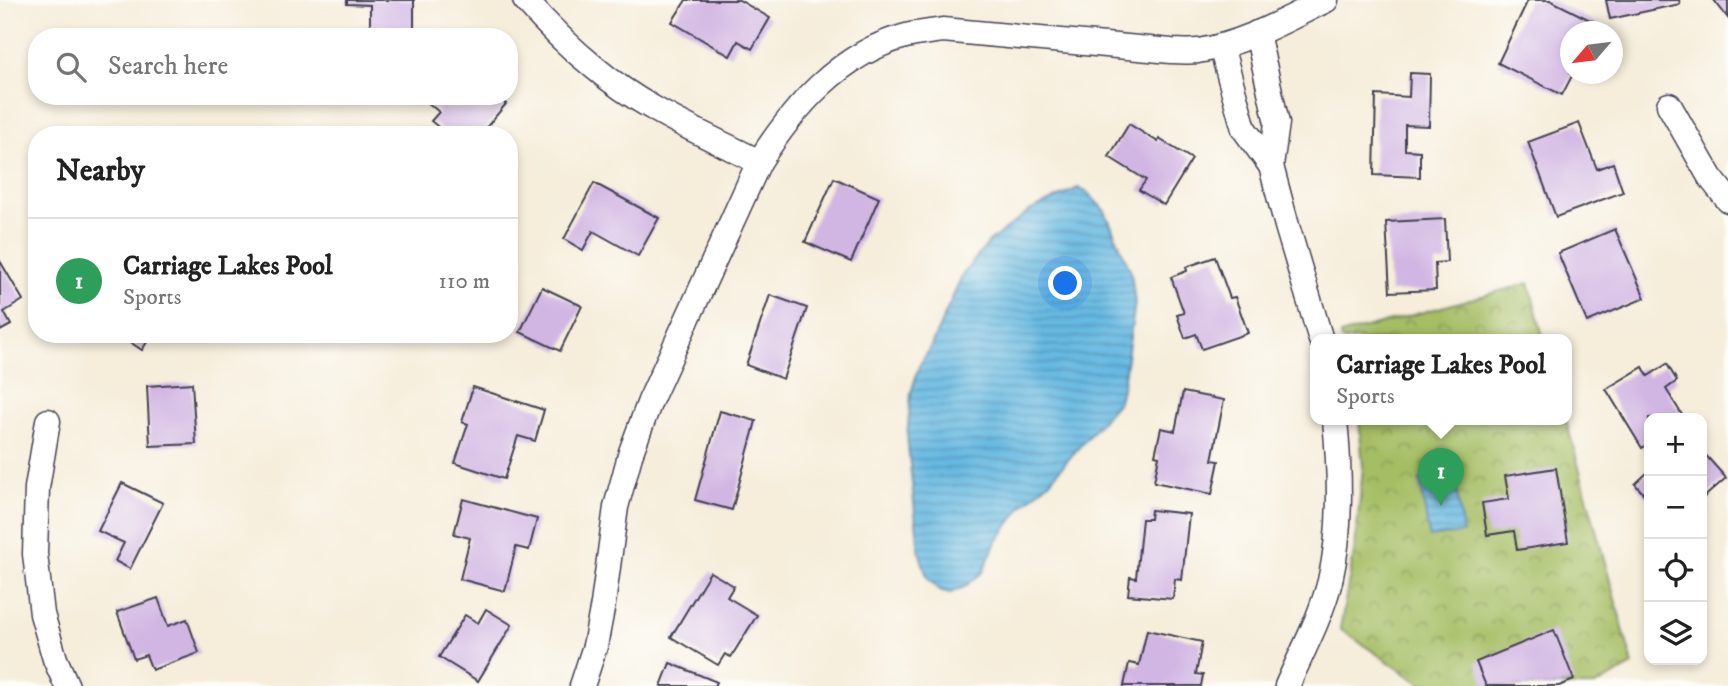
<!DOCTYPE html>
<meta charset="utf-8">
<style>
:root{--surface:#fff;--page:#f2f2f2;--text:#222;--muted:#767676;--line:#e0e0e0;--accent:#0f766e}
body{margin:0;font-family:"IM FELL DW Pica",serif;background:var(--page);color:var(--text)}
.controls{position:absolute;right:21px;bottom:21px;display:grid;overflow:hidden;border-radius:14px;box-shadow:0 4px 10px #0003}
.controls button{width:63px;height:63px;display:grid;place-items:center;padding:0;border:0;border-bottom:2px solid var(--line);background:var(--surface);color:var(--text);font:35px sans-serif}
.compass{position:absolute;left:1560px;top:21px;width:63px;height:63px;border-radius:50%;background:var(--surface);box-shadow:0 4px 10px #0003;rotate:242deg}
.you{position:absolute;left:1066px;top:284px;width:24px;height:24px;margin:-18px;border:5px solid #fff;border-radius:50%;background:#1a73e8;box-shadow:0 0 0 10px #1a73e833}
.badge{display:grid;place-items:center;width:46px;height:46px;border-radius:50%;background:var(--accent);color:#fff;font-size:23px;font-weight:700}
.pin{position:absolute;translate:-50% -58px;filter:drop-shadow(0 2px 4px #0008)}
.pin::after{content:'';position:absolute;top:37px;width:24px;height:21px;background:inherit;clip-path:polygon(0 0,100% 0,50% 100%)}
.popup{position:absolute;left:1310px;top:334px;width:262px;height:91px;box-sizing:border-box;display:grid;place-content:center;border-radius:14px;background:var(--surface);filter:drop-shadow(0 2px 5px #0005);font-size:23px;white-space:nowrap;color:var(--muted)}
.popup b{font-size:26px;color:var(--text)}
.popup::after{content:'';position:absolute;left:50%;top:100%;margin-left:-14px;border:14px solid transparent;border-top-color:var(--surface)}
.list{margin:0;padding:0;list-style:none}
h2{display:flex;justify-content:space-between;align-items:center;height:91px;margin:0;padding:0 28px;font-size:30px}
h2 small{font-size:23px;font-weight:400;color:var(--muted)}
.list li{display:grid;grid-template-columns:46px 1fr auto;gap:21px;align-items:center;box-sizing:border-box;height:126px;padding:0 28px;border-top:2px solid var(--line)}
.list b{display:block;font-size:26px;white-space:nowrap}
.list p{margin:0;font-size:23px;white-space:nowrap;color:var(--muted)}
.list em{font-size:23px;font-style:normal;color:var(--muted)}
.icon{flex:none;width:38px;height:38px;fill:none;stroke:currentColor;stroke-width:2;stroke-linecap:round;stroke-linejoin:round}
.map{position:relative;flex:none;width:1728px;height:686px;overflow:hidden}
.search{position:absolute;background:var(--surface);box-shadow:0 4px 10px #0003;left:28px;top:28px;width:490px;height:77px;display:flex;align-items:center;gap:18px;box-sizing:border-box;padding:0 24px;border-radius:28px;color:var(--muted);font-size:26px}
.panel{position:absolute;background:var(--surface);box-shadow:0 4px 10px #0003;left:28px;top:126px;width:490px;height:217px;border-radius:28px}
.map>svg:first-child{display:block}
.park{fill:url(#park-crowns);stroke:#647050;stroke-width:2}
.water{fill:url(#water-rules);stroke:#446e8e;stroke-width:2}
.building{fill:#d1b6e3}
.lines{fill:none;stroke-linecap:round;stroke-linejoin:round}
.street-casing{stroke:#424053;stroke-width:27}
.street{stroke:#fff;stroke-width:24}
</style>
<div class="map">
<svg width="1728" height="686" viewBox="0 0 1728 686">
<defs>
<pattern id="park-crowns" width="20" height="18" patternUnits="userSpaceOnUse" patternTransform="scale(1.75)"><rect width="20" height="18" fill="#a5be64"/><path d="M2 6a3 3 0 1 1 6 0M12 15a3 3 0 1 1 6 0" fill="none" stroke="#869a54"/></pattern>
<pattern id="water-rules" width="6" height="5" patternUnits="userSpaceOnUse" patternTransform="scale(1.75)"><rect width="6" height="5" fill="#66b9e2"/><path d="M0 2.5h6" fill="none" stroke="#5496b8"/></pattern>
</defs>
<rect width="100%" height="100%" fill="#fdfcf7"/>
<filter id="ink" filterUnits="userSpaceOnUse"><feTurbulence type="fractalNoise" baseFrequency=".0143" numOctaves="2"/><feDisplacementMap in="SourceGraphic" scale="14" xChannelSelector="R" yChannelSelector="G"/><feConvolveMatrix kernelMatrix="1 2 1 2 8 2 1 2 1" color-interpolation-filters="sRGB"/></filter>
<filter id="wash" filterUnits="userSpaceOnUse"><feTurbulence type="fractalNoise" baseFrequency=".00686" numOctaves="4" result="noise"/><feDisplacementMap in="SourceGraphic" scale="28" xChannelSelector="R" yChannelSelector="G"/><feGaussianBlur stdDeviation="1.57" result="paint"/><feColorMatrix in="noise" values="0 0 0 0 0 0 0 0 0 0 0 0 0 0 0 0 0 1.4 0 .05"/><feComposite in="paint" operator="in"/></filter>
<g filter="url(#wash)">
<rect width="100%" height="100%" fill="#f6edda"/>
<!-- park -->
<g class="park">
<polygon points="1529,283 1544,340 1341,340 1340,335"/>
<polygon points="1359,420 1566,420 1633,665 1595,686 1424,686 1340,629 1355,547 1363,467"/>
</g>
<!-- water -->
<g class="water">
<polygon points="1078,188 1088,193 1105,211 1131,272 1135,303 1123,384 1119,401 1049,482 1023,505 995,544 983,572 965,587 950,593 939,590 927,577 919,551 907,436 911,393 919,366 929,350 963,274 989,242 1029,211"/>
<polygon points="1454,474 1463,533 1429,537 1420,479"/>
</g>
<g id="blocks">
<!-- building -->
<g class="building">
<polygon points="347,0 414,0 414,37 370,37 370,5 347,4"/>
<polygon points="686,0 739,0 770,18 752,49 738,41 730,56 672,22"/>
<polygon points="1528,0 1550,0 1598,24 1594,32 1570,32 1570,74 1573,74 1562,95 1498,63"/>
<polygon points="1606,0 1679,0 1680,4 1610,19"/>
<polygon points="1714,0 1728,0 1728,18"/>
<polygon points="1410,73 1430,74 1429,126 1405,125 1405,150 1420,151 1420,177 1374,175 1376,95 1409,97"/>
<polygon points="420,96 496,96 506,104 480,135 448,135 431,121 439,112"/>
<polygon points="1579,123 1597,169 1613,163 1623,192 1556,217 1528,142"/>
<polygon points="1129,124 1158,142 1159,139 1192,159 1164,205 1139,190 1146,180 1109,157"/>
<polygon points="834,178 879,198 851,262 805,242"/>
<polygon points="594,183 659,218 638,256 593,231 583,250 564,239"/>
<polygon points="1445,219 1447,262 1435,263 1436,290 1390,292 1386,222"/>
<polygon points="1615,229 1645,298 1587,322 1558,253"/>
<polygon points="1215,257 1230,298 1235,297 1248,333 1202,349 1196,334 1185,338 1177,315 1184,313 1171,277 1187,271 1186,267"/>
<polygon points="0,261 23,300 4,312 11,325 0,331"/>
<polygon points="542,287 582,306 560,351 520,332"/>
<polygon points="770,295 807,308 783,379 746,365"/>
<polygon points="118,334 152,334 142,350"/>
<polygon points="1667,364 1677,381 1666,389 1684,418 1649,418 1649,443 1642,448 1606,389 1643,367 1648,376"/>
<polygon points="192,383 196,444 150,446 147,386"/>
<polygon points="473,387 544,410 535,441 518,436 504,479 455,463 468,424 462,422"/>
<polygon points="1183,392 1224,400 1212,460 1219,461 1212,494 1154,482 1159,456 1155,455 1161,428 1175,431"/>
<polygon points="720,411 756,421 732,510 695,500"/>
<polygon points="1702,451 1726,478 1702,499"/>
<polygon points="1556,468 1568,542 1517,550 1514,531 1487,535 1482,503 1509,499 1505,476"/>
<polygon points="1649,471 1649,500 1635,484"/>
<polygon points="122,483 163,503 130,569 115,561 124,543 98,531"/>
<polygon points="463,499 537,519 529,550 516,547 505,591 460,579 470,538 454,534"/>
<polygon points="1151,510 1189,514 1182,580 1175,579 1173,599 1128,595 1130,577 1136,578 1142,519 1150,519"/>
<polygon points="710,572 734,586 727,597 757,615 731,657 725,654 718,665 671,637"/>
<polygon points="158,598 168,626 187,619 199,653 152,670 146,655 134,659 117,612"/>
<polygon points="486,609 512,625 478,681 439,657 465,615 478,623"/>
<polygon points="1147,630 1202,642 1196,674 1203,675 1201,686 1124,686 1129,663 1139,665"/>
<polygon points="1554,630 1574,680 1559,686 1486,686 1476,662"/>
<polygon points="670,663 717,682 715,686 661,686"/>
</g>
</g>
</g>
<g filter="url(#ink)">
<use href="#blocks" fill-opacity="0" stroke="#424053" stroke-width="2"/>
<g class="lines">
<defs>
<g id="street">
<path d="M525,0C547,25 569,47 595,68C643,109 704,134 759,162"/>
<polyline points="1257,33 1277,123 1271,166"/>
<polyline points="1221,46 1244,129 1271,166 1287,226 1321,340"/>
<polyline points="1669,105 1710,177 1728,200"/>
<polyline points="48,421 37,488 35,554 42,614 55,659 67,686"/>
<path d="M582,686L595,646L603,604L616,507L631,452L650,401L759,162C794,107 840,53 906,36C918,33 931,32 943,30L1171,51C1180,51 1189,52 1198,51C1244,44 1285,20 1326,0"/>
<path d="M1287,686C1302,652 1321,617 1330,581C1342,529 1340,473 1335,420"/>
</g>
</defs>
<!-- street casing -->
<use href="#street" class="street-casing"/>
<!-- street -->
<use href="#street" class="street"/>
</g>
</g>
</svg>
<div class="controls">
<button>+</button>
<button>−</button>
<button><svg class="icon" aria-label="locate" viewBox="0 0 24 24"><circle cx="12" cy="12" r="6"/><path d="M12 2v4M12 18v4M2 12h4M18 12h4"/></svg></button>
<button><svg class="icon" aria-label="layers" viewBox="0 0 24 24"><path d="M12 4l9 5-9 5-9-5zM3 14l9 5 9-5"/></svg></button>
</div>
<svg class="compass" viewBox="-18 -18 36 36"><path d="M0-13l5 13h-10z" fill="#e53935"/><path d="M0 13l5-13h-10z" fill="#767676"/></svg>
<div class="you"></div>
<div class="pin badge" style="left:1441px;top:506px;background:#2e9e5b">1</div>
<div class="popup"><b>Carriage Lakes Pool</b>Sports</div>
<div class="search"><svg class="icon" aria-label="search" viewBox="0 0 24 24"><circle cx="10" cy="10" r="6"/><path d="M15 15l6 6"/></svg>Search here</div>
<section class="panel">
<h2>Nearby<small></small></h2>
<ul class="list">
<li><span class="badge" style="background:#2e9e5b">1</span><div><b>Carriage Lakes Pool</b><p>Sports</p></div><em>110 m</em></li>
</ul>
</section>
</div>
